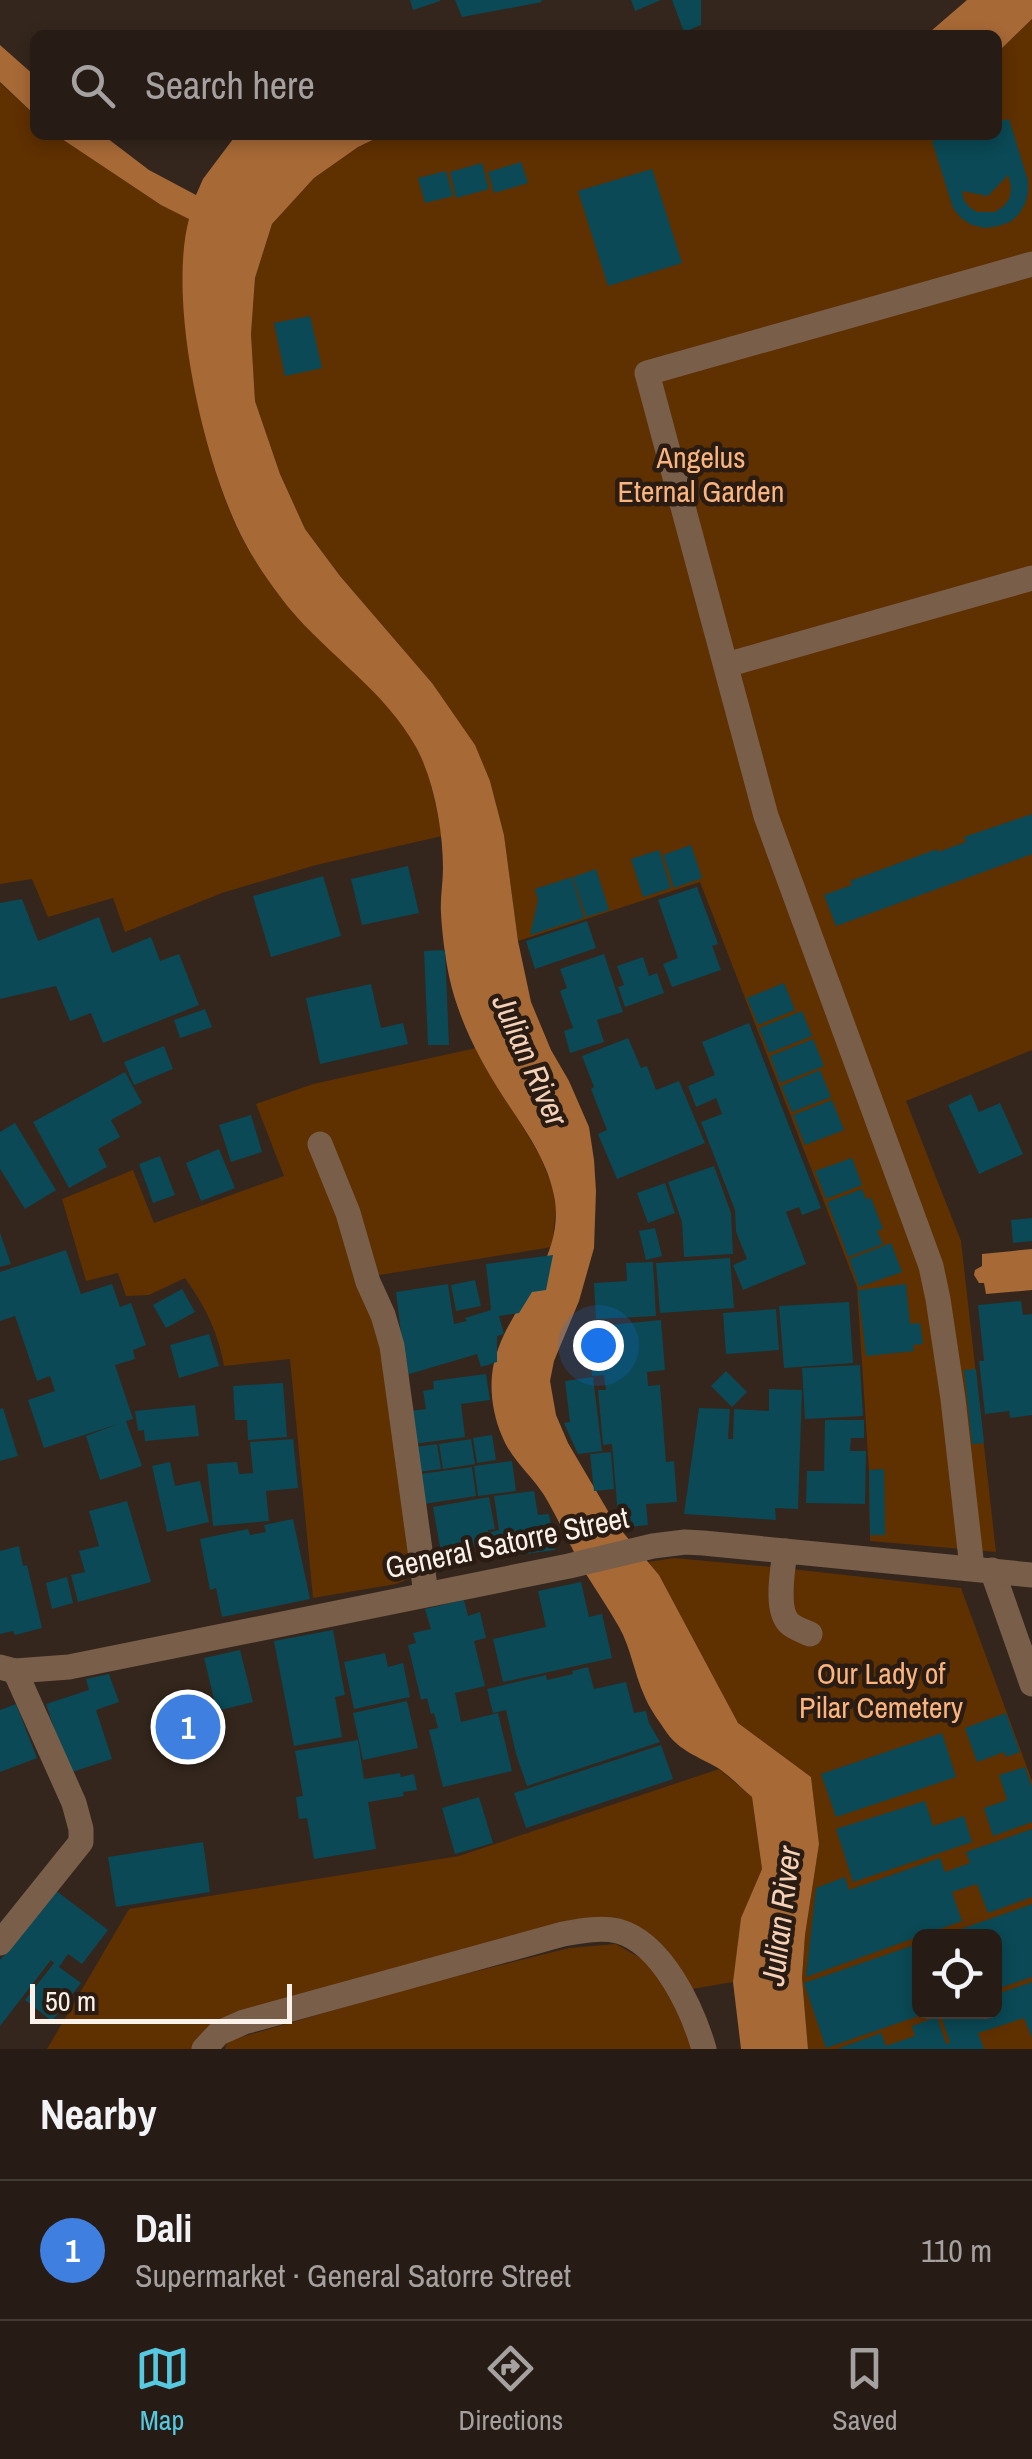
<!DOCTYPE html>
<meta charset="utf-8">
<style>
:root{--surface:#271c15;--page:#2f251e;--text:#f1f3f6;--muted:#a4a1a0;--line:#433a34;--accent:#56c9e1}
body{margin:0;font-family:"Archivo Narrow",sans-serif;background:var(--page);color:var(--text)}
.controls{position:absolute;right:30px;bottom:30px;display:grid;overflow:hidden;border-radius:15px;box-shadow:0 5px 15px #0003}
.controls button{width:90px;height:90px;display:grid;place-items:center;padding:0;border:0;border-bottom:2px solid var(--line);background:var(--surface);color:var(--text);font:50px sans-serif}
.scale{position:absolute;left:30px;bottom:25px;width:262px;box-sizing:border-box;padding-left:10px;border:5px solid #faf1ea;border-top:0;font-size:28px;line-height:35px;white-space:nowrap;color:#faf1ea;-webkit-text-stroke:8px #2a1c12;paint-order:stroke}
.you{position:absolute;left:598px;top:1345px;width:35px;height:35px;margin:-25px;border:8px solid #fff;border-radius:50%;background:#1a73e8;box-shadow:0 0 0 15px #1a73e833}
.badge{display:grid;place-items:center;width:65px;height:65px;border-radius:50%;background:var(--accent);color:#fff;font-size:32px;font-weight:700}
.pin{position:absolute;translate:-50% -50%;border:5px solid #fff;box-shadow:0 2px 10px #0006}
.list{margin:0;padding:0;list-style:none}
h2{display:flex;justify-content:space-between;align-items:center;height:130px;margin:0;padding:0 40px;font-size:42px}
h2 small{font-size:32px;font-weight:400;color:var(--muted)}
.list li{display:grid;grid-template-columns:65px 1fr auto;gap:30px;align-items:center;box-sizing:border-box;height:140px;padding:0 40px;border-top:2px solid var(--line)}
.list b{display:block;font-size:38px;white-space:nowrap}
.list p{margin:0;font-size:32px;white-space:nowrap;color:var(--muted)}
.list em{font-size:32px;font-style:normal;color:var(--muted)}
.icon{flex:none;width:55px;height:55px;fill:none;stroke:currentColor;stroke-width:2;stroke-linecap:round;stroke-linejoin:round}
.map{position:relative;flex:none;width:1032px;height:2049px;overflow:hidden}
.search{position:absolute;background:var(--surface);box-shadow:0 5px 15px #0003;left:30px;right:30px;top:30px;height:110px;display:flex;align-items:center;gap:25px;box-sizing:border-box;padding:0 35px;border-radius:15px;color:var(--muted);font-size:38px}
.sheet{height:270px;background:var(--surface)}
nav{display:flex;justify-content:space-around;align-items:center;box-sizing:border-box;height:140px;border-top:2px solid var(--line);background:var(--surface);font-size:28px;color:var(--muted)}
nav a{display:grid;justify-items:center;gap:5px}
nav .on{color:var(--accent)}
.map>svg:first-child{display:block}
.green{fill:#5f3000;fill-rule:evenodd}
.water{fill:#a76936}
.building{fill:#0a4955;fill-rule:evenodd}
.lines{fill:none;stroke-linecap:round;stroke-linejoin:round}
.minor{stroke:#795e4a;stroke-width:25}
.labels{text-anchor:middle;stroke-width:9;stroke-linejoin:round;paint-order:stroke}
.park-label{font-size:30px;fill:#fab47f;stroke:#2a1c12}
.street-label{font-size:30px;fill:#faf1ea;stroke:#2a1c12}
.water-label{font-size:32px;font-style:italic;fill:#f5d1b7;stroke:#2a1c12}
</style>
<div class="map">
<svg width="1032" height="2049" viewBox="0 0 1032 2049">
<rect width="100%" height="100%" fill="#34261c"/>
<!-- green -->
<g class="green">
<polygon points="1032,19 1032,1050 906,1101 961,1241 996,1552 870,1541 869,1470 857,1287 700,882 518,941 504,835 490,781 432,683 340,576 305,529 280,474 255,401 251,334 255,278 272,224 314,178 358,147 383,135 997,135 997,53"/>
<path d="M0,83L35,115V135H56L161,205L190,219C167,298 205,473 246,545C258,566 274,588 289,607C328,656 388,691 417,748C431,775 436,807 442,836L316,865L222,893L125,932L113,898L48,917L32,879L0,884Z"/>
<path d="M476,1048L540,1156L552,1186L556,1207L552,1247L361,1278L376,1317L414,1574L406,1580L396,1584L313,1598L290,1359L224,1366C218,1332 205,1306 185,1278L149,1295L126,1296L118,1273L86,1281L62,1199L133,1170L154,1223L284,1176L256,1104L313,1084Z"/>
<path d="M674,1558L783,1568L961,1588L1032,1781V2049H808L802,1978L805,1935L819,1844L811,1777L738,1723L659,1575L648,1562ZM920,1936H994V2012H920Z"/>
<polygon points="719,1769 752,1797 762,1869 741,1919 733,1982 692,1989 616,1920 192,2049 47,2049 129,1909 459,1856"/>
<polygon points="616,1944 649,1963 681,2012 692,2049 225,2049 228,2041 406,1989 569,1948"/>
</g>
<!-- water -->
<g class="water">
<polygon points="967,0 1032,0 1032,19 997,53 997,35 922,35 931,31"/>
<polygon points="0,45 35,76 35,115 0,82"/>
<path d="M56,135H103L149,170L196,195L203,179L236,135H383L358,147L314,178L272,224L255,278L251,334L255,401L280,474L305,529L340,576L432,683L475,745L490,781L504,835L518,941L531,1002L551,1050L569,1081L589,1127L594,1160L596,1191L594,1248L579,1301L554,1361L550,1381L556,1415L568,1443L615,1523L659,1575L738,1723L811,1777L819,1844L805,1935L802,1978L808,2049H741L733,1982L741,1918L762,1869L752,1797C741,1788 730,1776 718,1768C699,1757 680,1751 667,1733C659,1721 649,1708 644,1695C634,1673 631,1648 619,1627C609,1609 597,1592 586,1574C571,1548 559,1520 544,1495C531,1475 511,1459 502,1436C494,1418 490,1395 492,1375C499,1311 564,1270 555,1201C549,1162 525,1130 504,1098C480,1061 458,1019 449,976C445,956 442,933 441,913C440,898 443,883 443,868C443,831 434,780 416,747C385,691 329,656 289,608C273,588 256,564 244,541C204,466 167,302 189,219L161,205Z"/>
<polygon points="1032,1249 1032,1290 986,1294 984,1283 979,1283 974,1275 975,1270 982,1266 982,1254"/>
</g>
<!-- building -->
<g class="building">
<polygon points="410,0 440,0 440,1 413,10"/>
<polygon points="455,0 541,0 542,2 462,17"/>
<polygon points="631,0 661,0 635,11"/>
<polygon points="672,0 701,0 701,25 684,32"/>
<path d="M1009,119L1028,181V193L1025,204L1019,214L1010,222L998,226L985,228L972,225L961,218L953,208L932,141L945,137L944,135H997V122ZM1008,175L1011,186L1010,197L1004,206L995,212H977L969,207L964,200L962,191L988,196Z"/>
<polygon points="521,162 528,183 494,193 488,172"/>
<polygon points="482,163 489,189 456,198 450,172"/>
<polygon points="652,169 682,263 608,286 578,191"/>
<polygon points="446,171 453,196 425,203 418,178"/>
<polygon points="310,316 322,368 285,376 274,323"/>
<polygon points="1032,814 1032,854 836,926 824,895 852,885 850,881 880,870 937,849 938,852 966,842 964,837"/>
<polygon points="691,845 702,878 674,888 663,855"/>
<polygon points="659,850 671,888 643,897 631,859"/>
<polygon points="408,866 419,913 362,925 351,879"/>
<polygon points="596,869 609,910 586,917 573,877"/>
<polygon points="323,876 341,936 271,957 253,896"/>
<polygon points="572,877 584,918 530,935 538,900 535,889"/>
<polygon points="697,887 718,944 712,946 721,970 672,987 663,964 678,958 658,900"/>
<polygon points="22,899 38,941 99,917 112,953 151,937 160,961 179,954 199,1005 103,1043 91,1013 70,1021 56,986 0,999 0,903"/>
<polygon points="587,921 596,948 535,969 526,941"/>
<polygon points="445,950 449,1045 428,1045 424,951"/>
<polygon points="604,954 623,1012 597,1020 604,1042 570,1053 564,1031 573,1028 560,991 567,988 560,969"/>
<polygon points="643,957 649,976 657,973 664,993 625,1007 618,987 624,985 617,966"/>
<polygon points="784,983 795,1010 758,1025 747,998"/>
<polygon points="371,984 381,1028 403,1023 408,1044 320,1064 306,998"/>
<polygon points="205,1009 212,1027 180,1038 174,1020"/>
<polygon points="802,1011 812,1036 769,1053 759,1028"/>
<polygon points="749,1023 821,1208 802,1215 799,1207 786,1212 806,1264 743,1290 733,1265 747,1259 736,1232 735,1210 701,1122 722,1114 716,1098 696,1107 688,1086 715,1075 702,1042"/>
<polygon points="628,1038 641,1068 647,1066 656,1090 679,1081 705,1143 617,1179 598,1134 607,1130 591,1089 594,1087 582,1056"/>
<polygon points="813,1039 824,1066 780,1083 770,1056"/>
<polygon points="164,1046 173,1069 134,1085 124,1062"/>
<polygon points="820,1070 831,1097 792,1112 781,1086"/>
<polygon points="125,1072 142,1103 111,1120 120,1137 98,1149 107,1167 69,1188 33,1122"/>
<polygon points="971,1094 979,1112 1000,1103 1023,1154 979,1174 948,1105"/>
<polygon points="832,1100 844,1130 805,1145 793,1115"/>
<polygon points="251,1115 262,1152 231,1162 219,1125"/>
<polygon points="15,1123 56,1190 25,1209 0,1169 0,1132"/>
<polygon points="219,1149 235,1188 201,1201 186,1163"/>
<polygon points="160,1156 175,1195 153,1203 139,1164"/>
<polygon points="852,1158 862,1185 826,1199 815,1171"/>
<polygon points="714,1166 731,1213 733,1254 684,1257 682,1222 668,1182"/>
<polygon points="665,1183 675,1213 648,1223 637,1193"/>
<polygon points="862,1189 866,1199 871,1198 883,1229 877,1231 883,1244 848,1257 827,1202"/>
<polygon points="1032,1218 1032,1241 1013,1243 1011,1220"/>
<polygon points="655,1228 662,1256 646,1260 639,1231"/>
<polygon points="0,1233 11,1264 0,1267"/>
<polygon points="891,1243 902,1272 859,1287 849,1259"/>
<polygon points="66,1250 81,1294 112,1284 120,1307 131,1303 146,1345 133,1350 135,1359 115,1365 133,1419 126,1421 142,1466 100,1480 86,1436 118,1424 44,1448 28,1400 55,1391 50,1376 37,1381 15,1316 0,1321 0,1272"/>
<polygon points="553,1255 546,1290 532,1292 519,1313 499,1316 504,1334 497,1336 497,1362 481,1367 477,1354 406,1375 396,1292 448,1284 454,1324 467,1321 465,1318 491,1310 486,1264"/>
<polygon points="730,1258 734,1308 660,1313 656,1263"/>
<polygon points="653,1262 656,1316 596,1319 594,1283 627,1281 626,1263"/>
<polygon points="475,1280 481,1306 456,1311 451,1285"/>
<polygon points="906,1284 910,1324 920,1323 923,1344 913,1345 914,1351 866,1356 858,1290"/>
<polygon points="182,1289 195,1312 166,1328 153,1305"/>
<polygon points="1021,1301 1023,1315 1032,1314 1032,1415 1010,1418 1009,1411 985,1414 979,1361 984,1361 978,1305"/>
<polygon points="849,1302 853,1363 784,1368 779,1306"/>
<polygon points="776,1309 779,1350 726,1354 723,1313"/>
<polygon points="661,1320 665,1370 647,1372 648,1386 660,1385 666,1462 674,1461 677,1502 646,1504 648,1525 619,1528 612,1444 603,1445 598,1390 606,1390 604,1375 592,1376 588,1327"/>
<polygon points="209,1334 219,1366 179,1378 170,1345"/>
<polygon points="860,1365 863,1416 805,1419 802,1368"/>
<polygon points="976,1369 984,1443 972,1444 964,1370"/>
<polygon points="726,1371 747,1392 732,1407 711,1386"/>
<polygon points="486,1374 490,1400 461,1404 465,1437 414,1444 409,1411 426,1409 423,1391 434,1389 433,1381"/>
<polygon points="593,1377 602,1451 578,1454 564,1423 570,1422 565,1381"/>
<polygon points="283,1383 287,1437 248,1440 247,1420 235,1420 233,1386"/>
<polygon points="769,1389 802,1390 798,1509 775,1508 776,1520 684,1514 699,1408 730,1409 728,1439 733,1439 734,1409 769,1411"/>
<polygon points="195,1405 199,1436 145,1441 144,1430 138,1431 135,1411"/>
<polygon points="3,1408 18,1456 0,1461 0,1409"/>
<polygon points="825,1420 864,1420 864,1438 851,1438 850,1451 866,1451 865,1504 806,1503 807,1471 824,1471"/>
<polygon points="492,1435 496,1460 477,1463 473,1438"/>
<polygon points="293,1439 298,1488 266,1491 269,1521 213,1526 207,1464 237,1462 239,1474 253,1473 250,1442"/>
<polygon points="471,1439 475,1464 443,1469 439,1444"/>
<polygon points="437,1444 441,1469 419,1472 415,1447"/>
<polygon points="611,1452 614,1489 594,1491 590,1454"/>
<polygon points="512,1461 516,1491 478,1496 474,1466"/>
<polygon points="170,1462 175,1486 200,1481 209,1522 167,1532 152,1466"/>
<polygon points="472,1467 476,1496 424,1504 420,1474"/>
<polygon points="884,1469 885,1535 870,1535 869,1470"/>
<polygon points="534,1491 538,1515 549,1514 555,1550 495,1558 491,1532 499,1530 494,1496"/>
<polygon points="489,1497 495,1529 488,1530 490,1544 441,1553 433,1507"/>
<polygon points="127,1501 151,1582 78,1602 71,1575 85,1572 79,1551 99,1546 89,1511"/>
<polygon points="293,1519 310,1599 222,1617 216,1588 210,1590 200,1539 248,1529 250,1535 266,1532 264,1525"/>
<polygon points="19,1546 23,1566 27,1565 42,1628 15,1635 13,1631 0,1634 0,1551"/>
<polygon points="67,1577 73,1603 52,1609 46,1583"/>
<polygon points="581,1582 589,1617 602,1614 612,1658 503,1682 493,1639 546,1627 538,1591"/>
<polygon points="464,1600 468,1616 480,1612 486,1638 474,1641 485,1686 455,1693 461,1722 498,1713 512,1771 443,1787 429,1730 438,1728 434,1713 431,1714 427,1698 421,1700 408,1645 416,1643 413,1633 431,1629 425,1609"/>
<polygon points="333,1630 345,1695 335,1697 342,1737 294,1746 274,1641"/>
<polygon points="240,1650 253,1702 217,1711 204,1658"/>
<polygon points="385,1653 388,1667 403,1663 410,1697 354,1709 344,1662"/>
<polygon points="588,1667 594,1689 626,1682 634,1713 646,1711 649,1723 660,1742 527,1786 516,1754 506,1710 493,1713 487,1689 546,1675 547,1680 573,1674 572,1671"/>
<polygon points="109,1674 119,1702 96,1710 112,1759 69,1773 46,1704 89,1690 86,1679"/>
<polygon points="407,1701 418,1748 363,1760 353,1713"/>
<polygon points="16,1704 37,1758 0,1772 0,1710"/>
<polygon points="1006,1713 1020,1752 1006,1757 1004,1752 977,1762 965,1728"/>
<polygon points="942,1733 956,1777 836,1817 821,1774"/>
<polygon points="358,1740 364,1779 400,1773 401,1777 414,1774 417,1790 403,1792 404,1796 368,1802 376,1849 314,1859 307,1818 299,1819 296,1797 303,1796 295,1751"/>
<polygon points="661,1745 673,1779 526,1828 514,1793"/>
<polygon points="1025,1767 1032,1787 1032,1822 993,1836 984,1808 1007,1800 999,1775"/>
<polygon points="479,1797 493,1843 455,1854 442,1808"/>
<polygon points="925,1801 933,1826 964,1816 972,1842 853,1882 836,1829"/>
<polygon points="1032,1829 1032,1897 988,1913 977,1884 952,1892 962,1921 806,1977 816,1888 845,1877 849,1890 940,1858 945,1872 970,1863 966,1852"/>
<polygon points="203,1842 210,1892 116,1907 108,1857"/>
<polygon points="55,1890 108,1930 82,1964 68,1954 59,1967 81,1983 52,2021 25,2000 54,1963 51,1960 0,2026 0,1960"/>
<polygon points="1032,1904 1032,1977 994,1990 994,1936 941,1936"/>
<polygon points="920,1943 920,2012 930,2012 826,2048 804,1983"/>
<polygon points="1032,1982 1032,2038 1024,2018 978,2033 984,2049 837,2049 881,2033 886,2046 915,2036 912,2026 937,2017 946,2044 950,2043 940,2013 945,2012 994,2012 994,1995"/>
</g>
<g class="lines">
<!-- minor -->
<g class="minor">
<polyline points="726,665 1032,578"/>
<polyline points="320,1144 348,1213 368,1282 383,1315 392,1346 426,1594"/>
<path d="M785,1551C783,1569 775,1609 789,1623C794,1628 803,1631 810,1634"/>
<polyline points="972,1568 953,1399 938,1299 931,1266 766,816 647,373 1032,264"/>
<polyline points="992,1570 1032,1684"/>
<polyline points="0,1667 15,1671 69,1667 569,1566 653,1546 685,1542 703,1543 1032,1575"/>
<polyline points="0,1943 81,1842 81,1829 74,1803 15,1671"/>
<path d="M204,2049L219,2033L244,2022L563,1934C580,1931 600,1927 618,1931C662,1943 692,2008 704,2049"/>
</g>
</g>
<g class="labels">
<!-- park labels -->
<g class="park-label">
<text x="701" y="468">Angelus<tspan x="701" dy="34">Eternal Garden</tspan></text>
<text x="881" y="1684">Our Lady of<tspan x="881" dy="34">Pilar Cemetery</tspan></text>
</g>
<!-- street labels -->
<g class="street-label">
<text transform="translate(507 1543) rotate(-12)" y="10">General Satorre Street</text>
</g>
<!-- water labels -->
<g class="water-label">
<text transform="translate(530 1060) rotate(66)" y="11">Julian River</text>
<text transform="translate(781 1916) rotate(-83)" y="11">Julian River</text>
</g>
</g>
</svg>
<div class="controls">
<button><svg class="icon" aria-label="locate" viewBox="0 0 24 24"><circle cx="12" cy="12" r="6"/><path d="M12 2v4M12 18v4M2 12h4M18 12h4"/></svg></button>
</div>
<div class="scale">50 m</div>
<div class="you"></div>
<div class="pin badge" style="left:188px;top:1727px;background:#3f7fe0">1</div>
<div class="search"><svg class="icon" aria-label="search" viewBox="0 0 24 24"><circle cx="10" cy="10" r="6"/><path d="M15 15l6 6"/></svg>Search here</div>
</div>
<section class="sheet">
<h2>Nearby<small></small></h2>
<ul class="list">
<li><span class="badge" style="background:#3f7fe0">1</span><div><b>Dali</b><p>Supermarket · General Satorre Street</p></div><em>110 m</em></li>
</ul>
</section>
<nav>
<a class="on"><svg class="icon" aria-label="map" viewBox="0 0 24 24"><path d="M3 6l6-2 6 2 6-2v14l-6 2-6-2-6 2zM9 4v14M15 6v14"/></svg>Map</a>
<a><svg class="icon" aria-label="directions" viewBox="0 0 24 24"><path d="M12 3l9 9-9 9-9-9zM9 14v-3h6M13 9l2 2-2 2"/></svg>Directions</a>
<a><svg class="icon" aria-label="saved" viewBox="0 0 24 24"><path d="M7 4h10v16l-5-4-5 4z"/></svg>Saved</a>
</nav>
